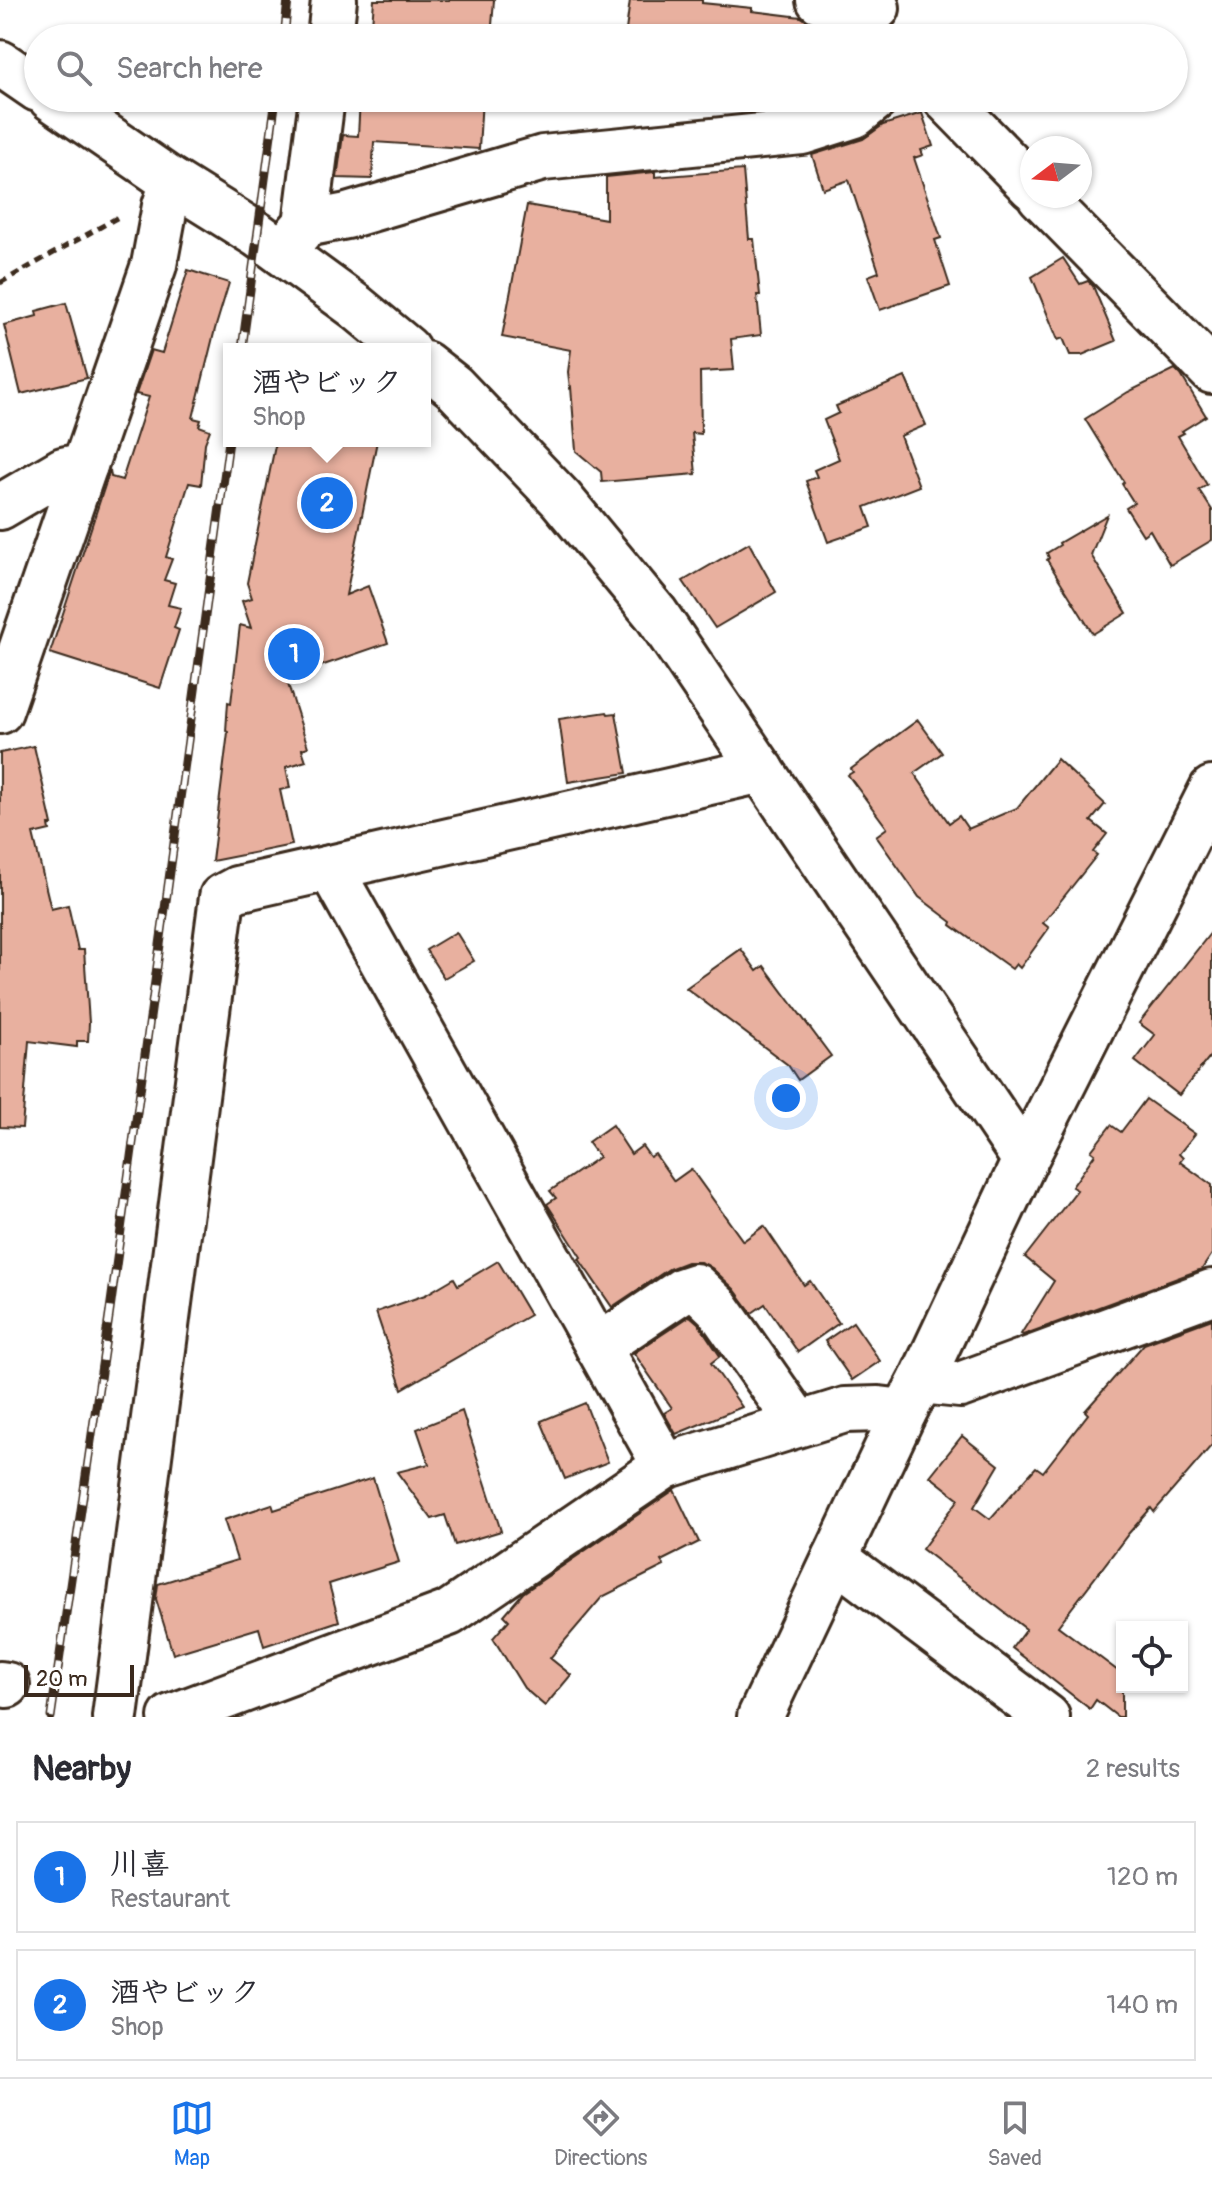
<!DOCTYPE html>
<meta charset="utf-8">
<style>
:root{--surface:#fff;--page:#f7f7f7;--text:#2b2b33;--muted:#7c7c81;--line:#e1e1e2;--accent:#1a73e8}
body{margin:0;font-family:Pangolin,"Klee One",sans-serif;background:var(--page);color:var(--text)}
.controls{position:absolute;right:24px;bottom:24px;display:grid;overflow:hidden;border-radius:0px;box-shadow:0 2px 6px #0004}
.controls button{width:72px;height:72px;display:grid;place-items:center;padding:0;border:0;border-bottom:2px solid var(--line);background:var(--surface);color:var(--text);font:40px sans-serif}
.compass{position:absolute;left:1020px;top:136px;width:72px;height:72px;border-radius:50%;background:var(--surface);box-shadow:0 2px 6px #0004;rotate:254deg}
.scale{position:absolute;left:24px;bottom:20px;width:110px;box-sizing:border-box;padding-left:8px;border:4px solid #3b2a1e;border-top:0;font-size:22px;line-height:28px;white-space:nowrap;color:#3b2a1e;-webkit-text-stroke:6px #fff;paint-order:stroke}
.you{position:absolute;left:786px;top:1098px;width:28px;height:28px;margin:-20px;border:6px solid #fff;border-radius:50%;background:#1a73e8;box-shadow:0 0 0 12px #1a73e833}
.badge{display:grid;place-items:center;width:52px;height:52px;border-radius:50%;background:var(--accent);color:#fff;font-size:26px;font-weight:700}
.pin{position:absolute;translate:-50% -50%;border:4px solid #fff;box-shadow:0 2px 8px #0006}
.popup{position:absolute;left:223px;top:343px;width:208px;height:104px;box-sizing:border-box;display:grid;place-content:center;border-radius:0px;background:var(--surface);filter:drop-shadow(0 2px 6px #0005);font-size:26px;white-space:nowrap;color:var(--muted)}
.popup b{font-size:30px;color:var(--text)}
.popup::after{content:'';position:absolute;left:50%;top:100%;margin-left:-16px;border:16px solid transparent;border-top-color:var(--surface)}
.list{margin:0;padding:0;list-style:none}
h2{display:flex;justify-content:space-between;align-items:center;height:104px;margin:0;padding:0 32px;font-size:34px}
h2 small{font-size:26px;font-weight:400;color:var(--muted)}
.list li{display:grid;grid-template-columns:52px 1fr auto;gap:24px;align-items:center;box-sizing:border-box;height:112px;margin:0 16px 16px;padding:0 16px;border:2px solid var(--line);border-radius:0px}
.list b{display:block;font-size:30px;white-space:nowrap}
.list p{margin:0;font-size:26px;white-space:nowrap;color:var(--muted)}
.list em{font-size:26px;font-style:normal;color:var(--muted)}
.icon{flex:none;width:44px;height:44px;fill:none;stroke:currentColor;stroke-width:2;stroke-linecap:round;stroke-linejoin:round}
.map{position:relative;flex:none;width:1212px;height:1717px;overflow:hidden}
.search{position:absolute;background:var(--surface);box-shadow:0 2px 6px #0004;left:24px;right:24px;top:24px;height:88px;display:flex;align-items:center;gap:20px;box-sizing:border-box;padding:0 28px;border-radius:44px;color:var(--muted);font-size:30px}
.sheet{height:360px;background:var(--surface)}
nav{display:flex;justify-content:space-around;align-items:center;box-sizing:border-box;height:112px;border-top:2px solid var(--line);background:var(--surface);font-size:22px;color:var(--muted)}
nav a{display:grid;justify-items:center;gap:4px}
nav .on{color:var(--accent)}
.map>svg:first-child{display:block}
.building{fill:#e8b09f;stroke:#3b2a1e;stroke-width:2}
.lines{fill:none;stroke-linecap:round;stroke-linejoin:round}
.minor-casing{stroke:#3b2a1e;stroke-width:50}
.path{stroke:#3b2a1e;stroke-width:5;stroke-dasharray:8 6;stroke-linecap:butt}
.minor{stroke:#fff;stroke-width:44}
.rail-casing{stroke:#3b2a1e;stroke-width:9}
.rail{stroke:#fff;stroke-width:6;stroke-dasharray:18;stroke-linecap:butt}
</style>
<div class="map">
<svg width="1212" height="1717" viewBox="0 0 1212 1717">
<rect width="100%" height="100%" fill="#fff"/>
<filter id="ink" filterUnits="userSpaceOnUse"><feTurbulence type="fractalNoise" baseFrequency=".0125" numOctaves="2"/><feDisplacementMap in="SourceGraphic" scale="16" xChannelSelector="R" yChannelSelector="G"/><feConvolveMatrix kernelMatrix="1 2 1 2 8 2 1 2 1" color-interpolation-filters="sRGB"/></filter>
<g filter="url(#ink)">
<!-- building -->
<g class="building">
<polygon points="374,0 494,0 491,38 371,38"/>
<polygon points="630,0 702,0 702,3 752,8 752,11 801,17 813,24 812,38 625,38"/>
<polygon points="360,98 482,98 479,149 374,142 372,179 337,178 343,135 358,136"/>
<polygon points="922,113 933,146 921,150 923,155 914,158 941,238 935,240 950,286 880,310 868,276 879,272 849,180 823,189 812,155 863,139 883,125"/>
<polygon points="743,170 749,239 754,239 760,295 757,295 761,335 731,339 734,370 700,372 701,434 692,433 696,474 602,482 601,472 576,451 571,387 570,388 568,372 571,350 502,337 527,205 606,219 606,177 655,172 655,177"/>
<polygon points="1063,258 1080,284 1088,281 1093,286 1116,341 1082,355 1070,355 1063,338 1058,340 1032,277"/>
<polygon points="188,270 229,283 215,329 193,418 201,420 199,426 210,430 205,443 201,485 189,483 166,557 172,559 164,580 175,583 168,605 181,608 174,628 179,630 160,688 50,653 110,470 111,477 122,480 149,397 136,394 151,350 162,353"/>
<polygon points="66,303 87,378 21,394 4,325 37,316 36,311"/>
<polygon points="1175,369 1181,375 1206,416 1182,431 1184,433 1178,436 1207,485 1199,490 1212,510 1212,540 1170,565 1150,530 1143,535 1126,508 1134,503 1122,484 1124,482 1085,419 1128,392"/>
<polygon points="905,377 926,425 900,436 919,486 865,507 872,527 828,542 806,481 817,477 814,470 839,459 824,420 839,413 836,406"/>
<polygon points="276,441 377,441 346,595 368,586 388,643 286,678 308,747 302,749 306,761 286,767 290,788 280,790 292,845 212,861 228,732 226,731 228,702 231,703 240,625 251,628 242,601 252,598 247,583"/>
<polygon points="1107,515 1091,555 1127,613 1093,634 1047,560 1049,558 1047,553 1060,545 1059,543"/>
<polygon points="749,543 776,592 715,628 683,581"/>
<polygon points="607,712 608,714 616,713 627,773 568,782 559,719"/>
<polygon points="918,720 942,753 914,773 949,823 959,816 968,829 1017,808 1057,759 1105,804 1091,821 1107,834 1093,852 1097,855 1043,923 1049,928 1020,968 1016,964 1012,969 951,925 952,922 919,897 876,836 887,828 848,775 853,772 851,769"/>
<polygon points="34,746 52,825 49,825 50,830 33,834 51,909 68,905 78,950 84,950 89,1023 88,1041 77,1041 77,1047 29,1041 22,1128 0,1127 0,753"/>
<polygon points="1212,931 1212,1054 1179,1095 1135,1061 1155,1035 1139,1023"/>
<polygon points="456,932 474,961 444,978 426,950"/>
<polygon points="741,949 757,971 764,966 831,1056 798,1080 788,1065 686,988"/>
<polygon points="1146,1099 1195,1134 1179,1154 1183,1158 1180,1162 1212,1185 1212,1254 1202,1269 1023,1335 1021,1334 1054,1281 1025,1257 1077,1190 1072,1187 1095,1154 1091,1151 1111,1125 1121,1132"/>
<polygon points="612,1125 631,1154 642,1146 650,1157 655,1154 674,1181 691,1169 743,1241 764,1226 804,1285 810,1281 839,1323 798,1352 765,1304 752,1313 734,1289 712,1268 700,1262 687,1262 669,1269 612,1307 579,1259 581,1257 547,1204 556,1198 550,1191 599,1157 588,1142"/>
<polygon points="498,1261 530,1315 402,1389 376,1312 425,1295 454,1278 458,1285"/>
<polygon points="690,1316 698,1323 720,1356 711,1363 742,1407 676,1434 664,1413 672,1408 634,1353"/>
<polygon points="1212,1319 1212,1445 1154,1512 1151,1508 1129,1533 1058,1626 1122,1674 1122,1717 1118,1717 1096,1700 1090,1709 1012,1648 1026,1629 922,1549 959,1499 930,1476 962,1436 999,1465 974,1507 990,1519 1036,1467 1043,1472 1088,1414 1085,1411 1144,1344"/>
<polygon points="853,1322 880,1361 852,1380 825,1341"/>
<polygon points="585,1403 608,1462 565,1479 541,1421"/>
<polygon points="462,1411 501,1531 455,1545 445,1515 432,1519 397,1472 429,1464 417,1429"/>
<polygon points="373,1478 399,1562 329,1584 339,1621 264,1646 259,1628 173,1654 156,1599 158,1584 237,1560 224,1520 272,1504 274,1510"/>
<polygon points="674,1490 699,1542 661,1561 664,1566 602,1597 550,1658 571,1675 545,1706 524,1688 493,1638 509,1620 504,1615 523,1593"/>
</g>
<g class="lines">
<defs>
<g id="minor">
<polyline points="819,0 877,8"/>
<polyline points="330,38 334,0"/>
<polyline points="0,63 38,89"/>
<polyline points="51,98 173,182 258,235 355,306 407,349"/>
<polyline points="945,98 1032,187"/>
<polyline points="1040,196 1212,371"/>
<polyline points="306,224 347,216 543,158 802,132 855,115 876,98"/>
<polyline points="291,247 292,240 306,224 322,98"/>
<polyline points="425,364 453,386 561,499 656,614 1025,1160"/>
<polyline points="0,507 63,470 85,465"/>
<polyline points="0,711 154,265 165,206 173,182"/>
<polyline points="330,868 665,1466"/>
<polyline points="598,1347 683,1290 695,1286 717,1307 798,1423"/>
<polyline points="921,1381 960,1385 1212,1292"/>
<polyline points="835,1558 1047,1717"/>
<polyline points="0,1684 7,1685"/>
<polyline points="115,1717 222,897 237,889 762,770"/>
<polyline points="171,1717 449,1613 665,1466 845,1410 879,1409 904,1412"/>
<polyline points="760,1717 904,1412 921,1381 1025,1160 1212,789"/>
</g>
</defs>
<!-- minor casing -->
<use href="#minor" class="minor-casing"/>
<!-- path -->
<polyline class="path" points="0,283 122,215"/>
<!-- minor -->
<use href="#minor" class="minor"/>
<defs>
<g id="rail">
<polyline points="284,38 288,0"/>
<polyline points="242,349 276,98"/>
<polyline points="51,1717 110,1310 229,441"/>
</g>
</defs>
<!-- rail casing -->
<use href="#rail" class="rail-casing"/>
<!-- rail -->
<use href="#rail" class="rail"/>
</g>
</g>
</svg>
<div class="controls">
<button><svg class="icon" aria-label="locate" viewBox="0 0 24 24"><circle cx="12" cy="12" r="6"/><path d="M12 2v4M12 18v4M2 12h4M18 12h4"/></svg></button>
</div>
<svg class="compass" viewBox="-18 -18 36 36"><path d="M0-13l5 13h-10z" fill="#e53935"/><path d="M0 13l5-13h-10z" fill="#7c7c81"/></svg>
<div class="scale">20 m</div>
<div class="you"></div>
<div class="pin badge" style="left:294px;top:654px">1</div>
<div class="pin badge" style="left:327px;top:503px">2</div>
<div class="popup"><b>酒やビック</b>Shop</div>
<div class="search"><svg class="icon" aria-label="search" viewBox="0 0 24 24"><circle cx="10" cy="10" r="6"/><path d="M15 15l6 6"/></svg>Search here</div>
</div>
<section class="sheet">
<h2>Nearby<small>2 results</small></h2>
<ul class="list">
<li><span class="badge">1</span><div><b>川喜</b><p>Restaurant</p></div><em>120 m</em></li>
<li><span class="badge">2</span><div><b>酒やビック</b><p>Shop</p></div><em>140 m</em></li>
</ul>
</section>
<nav>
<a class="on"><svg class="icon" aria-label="map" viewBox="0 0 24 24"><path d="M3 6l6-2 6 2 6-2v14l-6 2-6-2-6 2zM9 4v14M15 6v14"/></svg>Map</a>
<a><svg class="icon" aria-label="directions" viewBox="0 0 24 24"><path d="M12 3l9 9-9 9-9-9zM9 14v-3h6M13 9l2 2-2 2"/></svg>Directions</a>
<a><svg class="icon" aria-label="saved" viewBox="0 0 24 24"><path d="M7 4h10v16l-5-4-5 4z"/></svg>Saved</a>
</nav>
